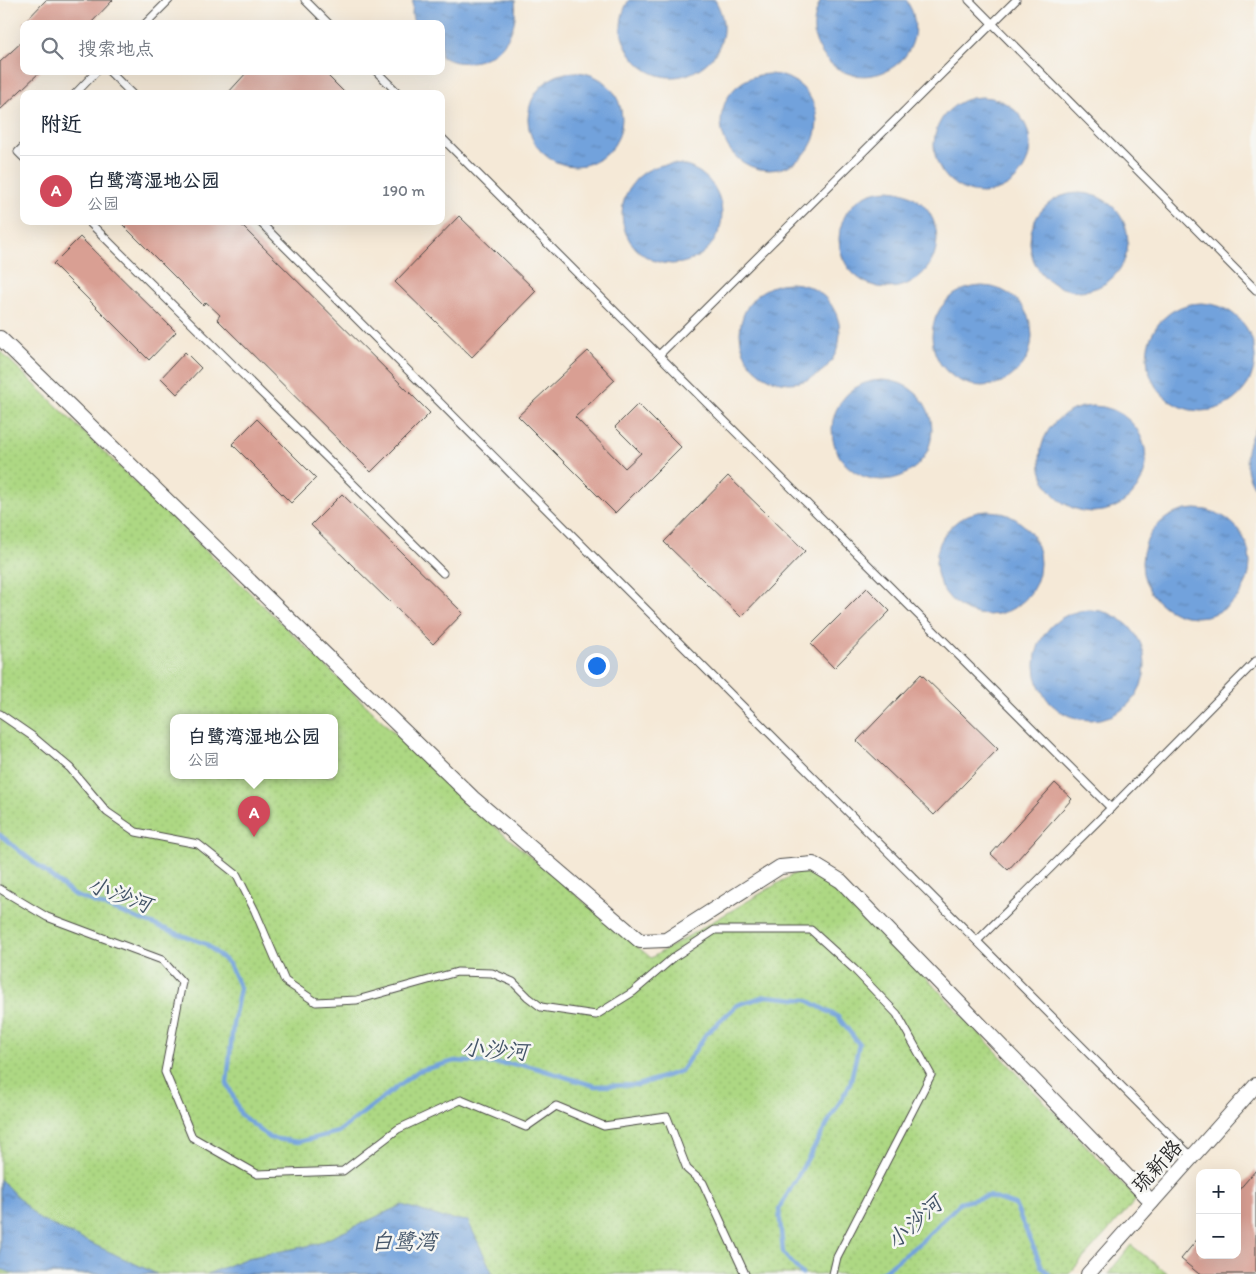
<!DOCTYPE html>
<html lang="zh">
<meta charset="utf-8">
<style>
:root{--surface:#fff;--page:#f6f6f7;--text:#1f2937;--muted:#747a83;--line:#e0e1e3;--accent:#d1495b}
body{margin:0;font-family:Itim,"LXGW WenKai TC",sans-serif;background:var(--page);color:var(--text)}
.controls{position:absolute;right:15px;bottom:15px;display:grid;overflow:hidden;border-radius:10px;box-shadow:0 5px 20px #0002}
.controls button{width:45px;height:45px;display:grid;place-items:center;padding:0;border:0;border-bottom:1px solid var(--line);background:var(--surface);color:var(--text);font:25px sans-serif}
.you{position:absolute;left:596px;top:665px;width:18px;height:18px;margin:-12px;border:4px solid #fff;border-radius:50%;background:#1a73e8;box-shadow:0 0 0 8px #1a73e833}
.badge{display:grid;place-items:center;width:32px;height:32px;border-radius:50%;background:var(--accent);color:#fff;font-size:16px;font-weight:700}
.pin{position:absolute;translate:-50% -41px;filter:drop-shadow(0 1px 2px #0008)}
.pin::after{content:'';position:absolute;top:26px;width:18px;height:15px;background:inherit;clip-path:polygon(0 0,100% 0,50% 100%)}
.popup{position:absolute;left:170px;top:714px;width:168px;height:65px;box-sizing:border-box;display:grid;place-content:center;border-radius:10px;background:var(--surface);filter:drop-shadow(0 1px 4px #0005);font-size:16px;white-space:nowrap;color:var(--muted)}
.popup b{font-size:19px;color:var(--text)}
.popup::after{content:'';position:absolute;left:50%;top:100%;margin-left:-10px;border:10px solid transparent;border-top-color:var(--surface)}
.list{margin:0;padding:0;list-style:none}
h2{display:flex;justify-content:space-between;align-items:center;height:65px;margin:0;padding:0 20px;font-size:21px}
h2 small{font-size:16px;font-weight:400;color:var(--muted)}
.list li{display:grid;grid-template-columns:32px 1fr auto;gap:15px;align-items:center;box-sizing:border-box;height:70px;padding:0 20px;border-top:1px solid var(--line)}
.list b{display:block;font-size:19px;white-space:nowrap}
.list p{margin:0;font-size:16px;white-space:nowrap;color:var(--muted)}
.list em{font-size:16px;font-style:normal;color:var(--muted)}
.icon{flex:none;width:28px;height:28px;fill:none;stroke:currentColor;stroke-width:2;stroke-linecap:round;stroke-linejoin:round}
.map{position:relative;flex:none;width:1256px;height:1274px;overflow:hidden}
.search{position:absolute;background:var(--surface);box-shadow:0 5px 20px #0002;left:20px;top:20px;width:425px;height:55px;display:flex;align-items:center;gap:12px;box-sizing:border-box;padding:0 18px;border-radius:10px;color:var(--muted);font-size:19px}
.panel{position:absolute;background:var(--surface);box-shadow:0 5px 20px #0002;left:20px;top:90px;width:425px;height:135px;border-radius:10px}
.map>svg:first-child{display:block}
.park{fill:url(#park-dots);stroke:#6c8257;fill-rule:evenodd}
.water{fill:url(#water-ripples);stroke:#4e6684}
.lines{fill:none;stroke-linecap:round;stroke-linejoin:round}
.stream{stroke:#72a2dc;stroke-width:4.5}
.building{fill:#d99f93}
.service-casing{stroke:#494845;stroke-width:9}
.minor-casing{stroke:#494845;stroke-width:16}
.service{stroke:#fff;stroke-width:7}
.minor{stroke:#fff;stroke-width:14}
.labels{text-anchor:middle;stroke-width:5;stroke-linejoin:round;paint-order:stroke}
.street-label{font-size:21px;fill:#2b2b2b;stroke:#f6f6f2}
.water-label{font-size:22px;font-style:italic;fill:#445569;stroke:#f6f6f2}
</style>
<div class="map">
<svg width="1256" height="1274" viewBox="0 0 1256 1274">
<defs>
<pattern id="park-dots" width="8" height="8" patternUnits="userSpaceOnUse" patternTransform="scale(1.25)"><rect width="8" height="8" fill="#add883"/><path d="M2 2h.1M6 6h.1" fill="none" stroke="#95ba71" stroke-width="1.8" stroke-linecap="round"/></pattern>
<pattern id="water-ripples" width="26" height="14" patternUnits="userSpaceOnUse" patternTransform="scale(1.25)"><rect width="26" height="14" fill="#72a2dc"/><path d="M2 4q2-2 4 0t4 0M15 11q2-2 4 0t4 0" fill="none" stroke="#5e84b3"/></pattern>
</defs>
<rect width="100%" height="100%" fill="#f6f6f2"/>
<filter id="ink" filterUnits="userSpaceOnUse"><feTurbulence type="fractalNoise" baseFrequency=".02" numOctaves="2"/><feDisplacementMap in="SourceGraphic" scale="10" xChannelSelector="R" yChannelSelector="G"/><feConvolveMatrix kernelMatrix="1 2 1 2 8 2 1 2 1" color-interpolation-filters="sRGB"/></filter>
<filter id="wash" filterUnits="userSpaceOnUse"><feTurbulence type="fractalNoise" baseFrequency=".0096" numOctaves="4" result="noise"/><feDisplacementMap in="SourceGraphic" scale="20" xChannelSelector="R" yChannelSelector="G"/><feGaussianBlur stdDeviation="1.12" result="paint"/><feColorMatrix in="noise" values="0 0 0 0 0 0 0 0 0 0 0 0 0 0 0 0 0 1.4 0 .05"/><feComposite in="paint" operator="in"/></filter>
<g filter="url(#wash)">
<rect width="100%" height="100%" fill="#f5e9d7"/>
<!-- park -->
<g class="park">
<path d="M0,351L468,804L651,958L799,871L834,881L1137,1199L1069,1274H0ZM174,718H334V776H174Z"/>
<polygon points="1131,1245 1168,1274 1108,1274"/>
</g>
<!-- water -->
<g class="water">
<path d="M413,0H515C520,36 494,67 456,62C451,61 446,58 441,57V24H414L412,14Z"/>
<path d="M629,0H715C751,60 658,114 625,44C618,31 621,12 629,0Z"/>
<path d="M821,0H907C908,5 912,9 913,14C928,74 842,102 817,44C811,30 814,14 821,0Z"/>
<circle cx="575" cy="119" r="47"/>
<circle cx="769" cy="122" r="48"/>
<circle cx="982" cy="145" r="48"/>
<circle cx="672" cy="214" r="50"/>
<circle cx="888" cy="239" r="49"/>
<circle cx="1079" cy="242" r="49"/>
<circle cx="790" cy="333" r="50"/>
<circle cx="982" cy="336" r="50"/>
<circle cx="1201" cy="357" r="54"/>
<circle cx="882" cy="430" r="50"/>
<circle cx="1093" cy="459" r="53"/>
<path d="M1256,427V490C1242,470 1244,448 1256,427Z"/>
<circle cx="1196" cy="563" r="54"/>
<circle cx="988" cy="563" r="52"/>
<circle cx="1090" cy="665" r="55"/>
<polygon points="0,1179 39,1219 157,1274 16,1274 0,1269"/>
<polygon points="402,1205 444,1218 468,1221 493,1274 207,1274 247,1258 317,1244"/>
</g>
<g class="lines">
<!-- stream -->
<g class="stream">
<polyline points="0,835 74,895 206,944 229,964 240,988 233,1024 227,1083 241,1115 270,1138 298,1142 338,1132 418,1071 455,1061 526,1065 595,1086 638,1085 681,1071 706,1034 737,1005 766,996 807,1000 838,1017 859,1044 850,1084 779,1209 783,1253 802,1274"/>
<polyline points="877,1274 885,1270 921,1242 960,1203 988,1196 1015,1205 1042,1267 1049,1274"/>
</g>
</g>
<g id="blocks">
<!-- building -->
<g class="building">
<polygon points="46,0 113,0 90,24 23,24"/>
<polygon points="24,40 24,71 41,71 0,110 0,62"/>
<polygon points="248,71 323,71 346,94 227,94"/>
<polygon points="459,216 536,291 472,357 395,282"/>
<polygon points="119,221 237,221 430,413 371,472 217,319 220,315 206,302 203,305"/>
<polygon points="80,237 176,332 149,360 53,264"/>
<polygon points="588,351 615,380 575,417 625,468 641,453 615,427 638,404 681,447 615,513 518,416"/>
<polygon points="185,352 201,368 177,394 161,378"/>
<polygon points="257,419 316,478 291,503 232,444"/>
<polygon points="728,476 805,551 741,617 664,542"/>
<polygon points="342,494 463,613 433,644 311,525"/>
<polygon points="867,588 890,611 834,668 811,644"/>
<polygon points="921,674 998,749 934,815 857,741"/>
<polygon points="1055,783 1072,799 1008,870 991,854"/>
<polygon points="1256,1170 1256,1274 1199,1274 1181,1259 1200,1236 1200,1255 1237,1255 1237,1192"/>
</g>
</g>
</g>
<g filter="url(#ink)">
<use href="#blocks" fill-opacity="0" stroke="#494845" stroke-width="1"/>
<g class="lines">
<defs>
<g id="service">
<polyline points="305,0 329,24"/>
<polyline points="969,0 1256,290"/>
<polyline points="145,24 169,0"/>
<polyline points="109,71 132,94"/>
<polyline points="376,71 399,94"/>
<polyline points="75,94 97,71"/>
<polyline points="441,137 1111,808"/>
<polyline points="24,146 18,152 24,158"/>
<polyline points="88,221 443,573"/>
<polyline points="259,221 1192,1157"/>
<polyline points="659,355 1016,0"/>
<polyline points="0,714 32,736 70,768 107,812 136,832 198,844 237,875 255,911 285,981 316,1002 357,1000 457,972 492,973 513,982 528,997 541,1007 596,1015 633,992 674,957 715,930 811,930 854,969 897,1014 931,1075 837,1257 833,1274"/>
<polyline points="0,889 47,917 162,960 182,982 165,1072 192,1137 257,1174 343,1171 398,1129 461,1100 526,1127 556,1106 604,1126 667,1117 687,1169 703,1183 745,1274"/>
<polyline points="977,941 1111,808 1256,661"/>
</g>
<g id="minor">
<polyline points="0,338 473,798 640,941 666,940 780,867 813,864 841,881 1152,1202"/>
<polyline points="1088,1274 1256,1085"/>
</g>
</defs>
<!-- service casing -->
<use href="#service" class="service-casing"/>
<!-- minor casing -->
<use href="#minor" class="minor-casing"/>
<!-- service -->
<use href="#service" class="service"/>
<!-- minor -->
<use href="#minor" class="minor"/>
</g>
</g>
<g class="labels">
<!-- street labels -->
<g class="street-label">
<text transform="translate(1157 1166) rotate(-48)" y="7">琉新路</text>
</g>
<!-- water labels -->
<g class="water-label">
<text transform="translate(120 894) rotate(20)" y="8">小沙河</text>
<text transform="translate(495 1049) rotate(4)" y="8">小沙河</text>
<text transform="translate(914 1222) rotate(-42)" y="8">小沙河</text>
<text x="404" y="1249">白鹭湾</text>
</g>
</g>
</svg>
<div class="controls">
<button>+</button>
<button>−</button>
</div>
<div class="you"></div>
<div class="pin badge" style="left:254px;top:837px">A</div>
<div class="popup"><b>白鹭湾湿地公园</b>公园</div>
<div class="search"><svg class="icon" aria-label="search" viewBox="0 0 24 24"><circle cx="10" cy="10" r="6"/><path d="M15 15l6 6"/></svg>搜索地点</div>
<section class="panel">
<h2>附近<small></small></h2>
<ul class="list">
<li><span class="badge">A</span><div><b>白鹭湾湿地公园</b><p>公园</p></div><em>190 m</em></li>
</ul>
</section>
</div>
